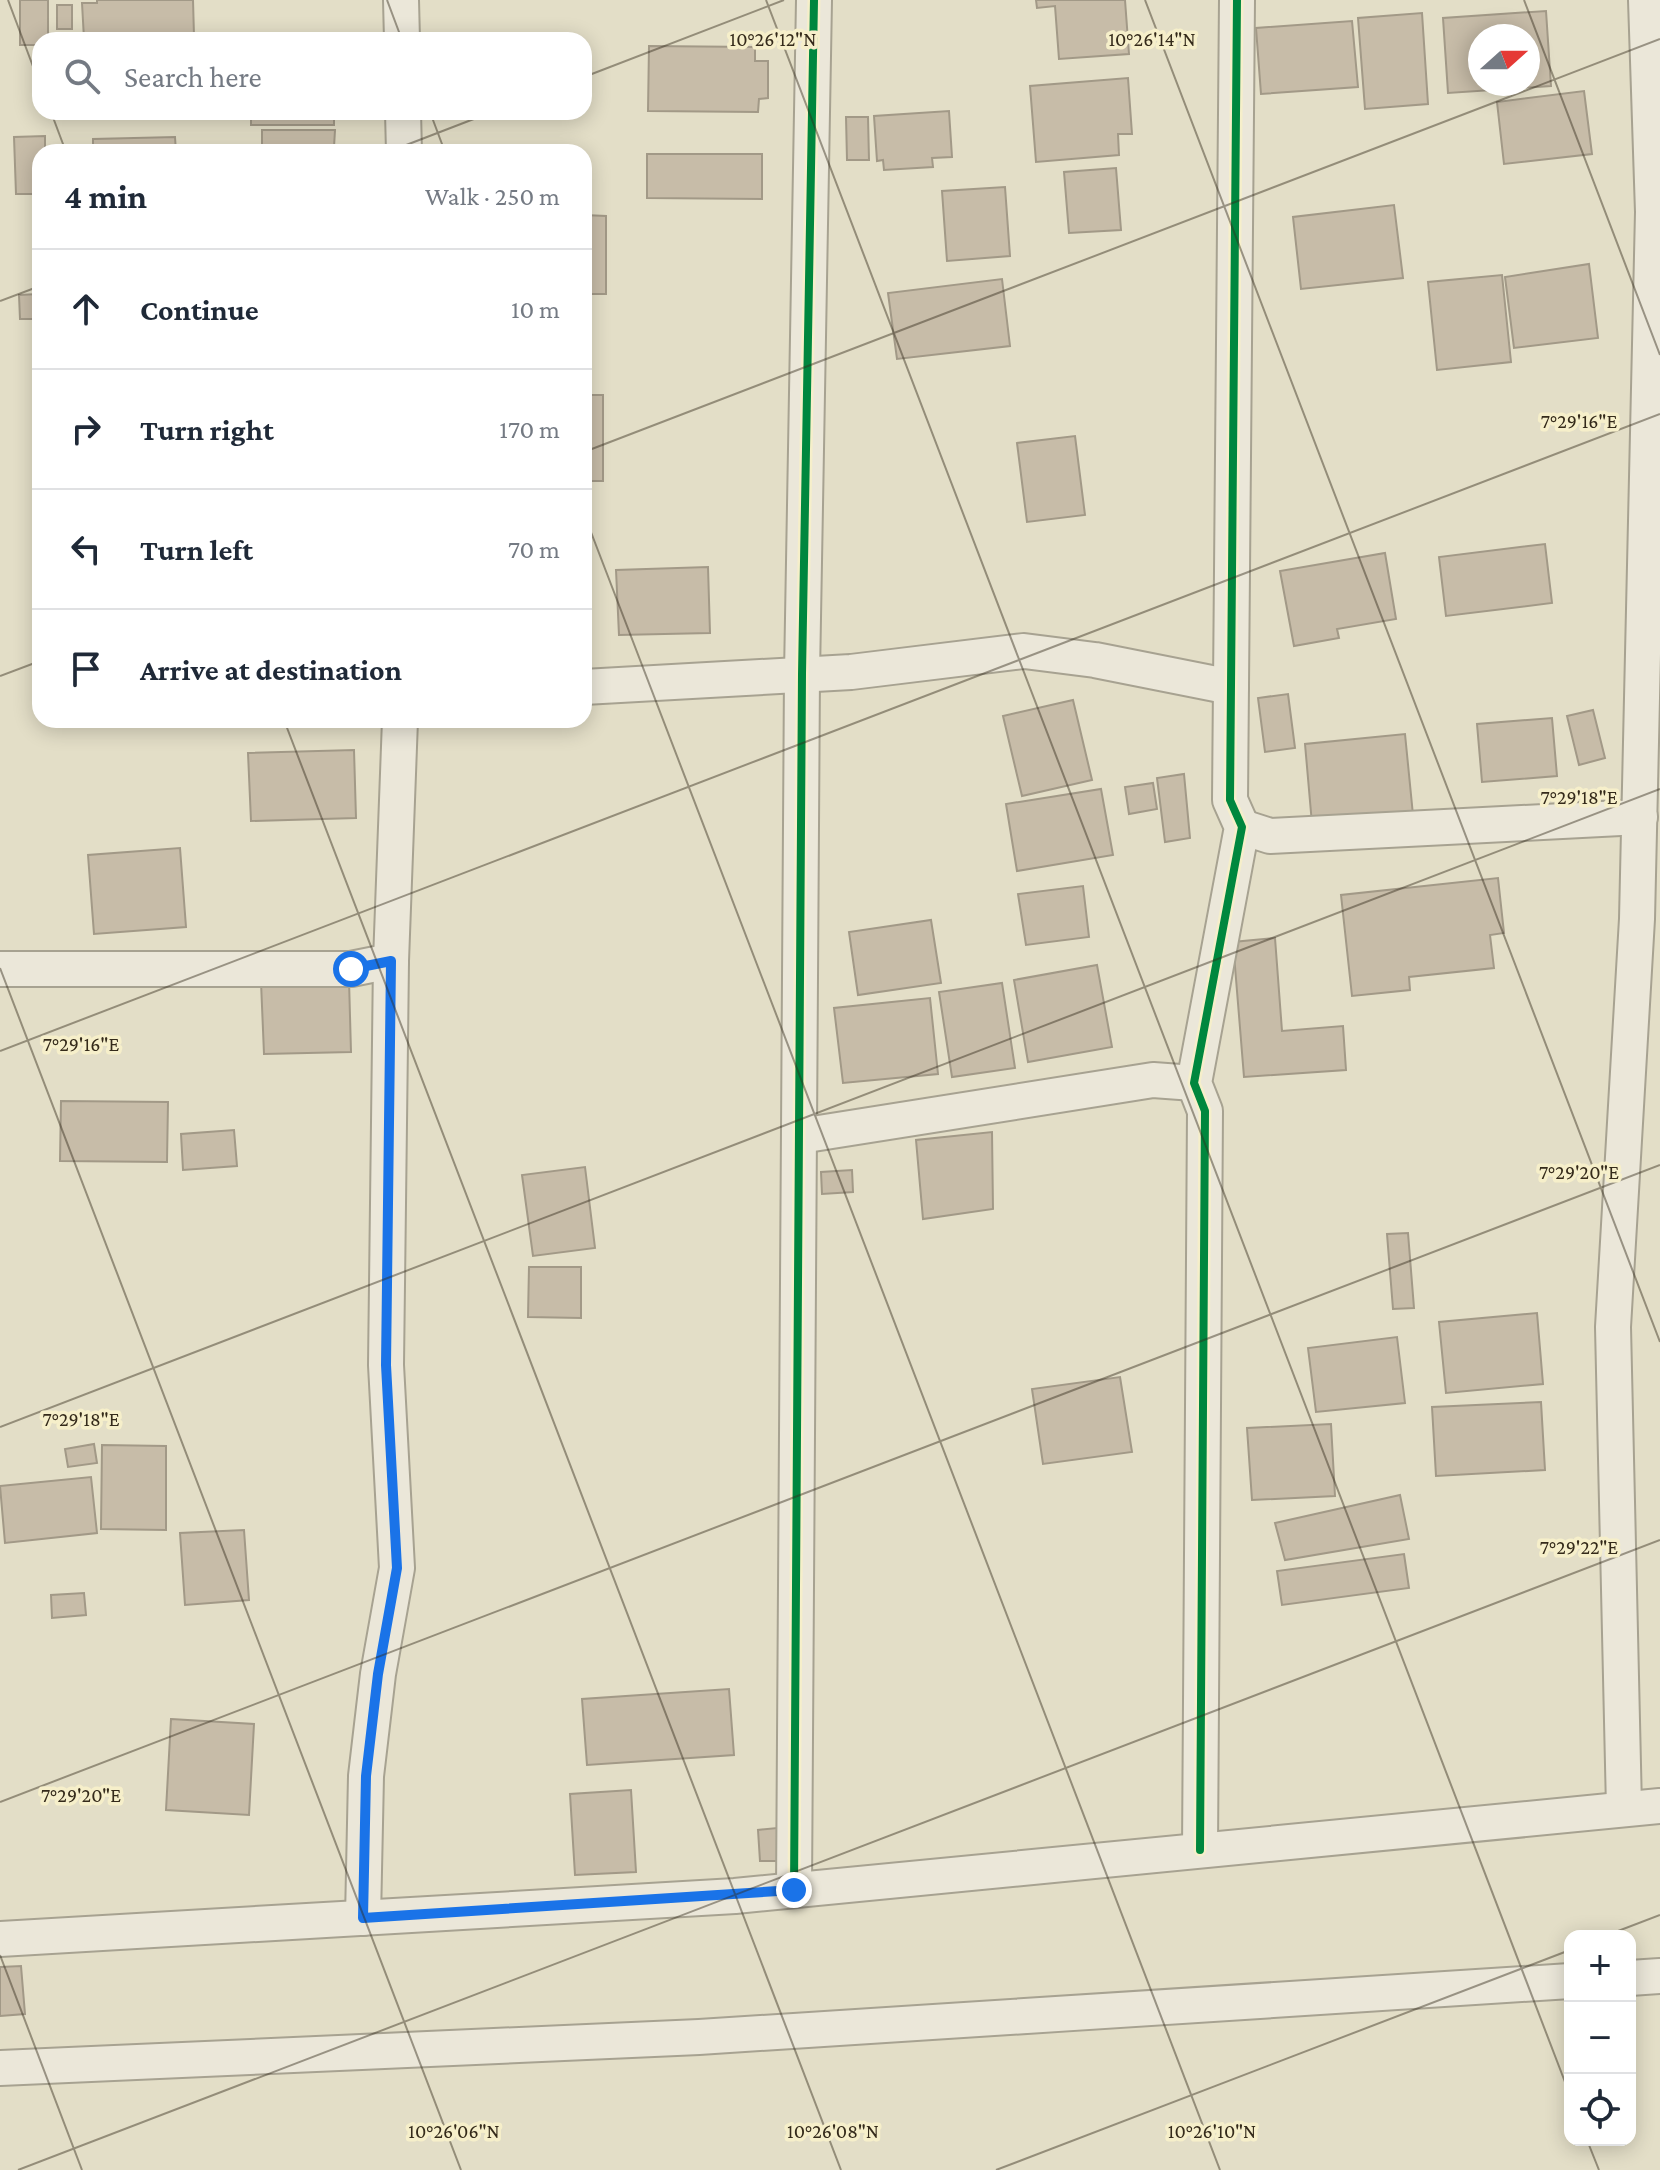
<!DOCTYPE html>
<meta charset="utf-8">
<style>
:root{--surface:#fff;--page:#f2f2f3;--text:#1f2937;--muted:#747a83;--line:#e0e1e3}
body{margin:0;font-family:"Crimson Pro",serif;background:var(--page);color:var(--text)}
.controls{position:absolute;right:24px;bottom:24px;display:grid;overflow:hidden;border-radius:16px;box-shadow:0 4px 20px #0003}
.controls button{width:72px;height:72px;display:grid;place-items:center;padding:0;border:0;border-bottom:2px solid var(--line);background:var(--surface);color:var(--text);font:40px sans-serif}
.compass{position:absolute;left:1468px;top:24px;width:72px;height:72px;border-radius:50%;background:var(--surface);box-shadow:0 4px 20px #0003;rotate:69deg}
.stop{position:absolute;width:24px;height:24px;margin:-18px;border:6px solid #1a73e8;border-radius:50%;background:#fff}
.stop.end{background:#1a73e8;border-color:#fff;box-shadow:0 2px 8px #0008}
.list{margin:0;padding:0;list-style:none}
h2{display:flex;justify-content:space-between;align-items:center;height:104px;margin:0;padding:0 32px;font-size:34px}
h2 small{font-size:26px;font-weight:400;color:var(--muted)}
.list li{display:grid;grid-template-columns:52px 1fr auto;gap:24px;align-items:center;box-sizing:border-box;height:120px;padding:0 32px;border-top:2px solid var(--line)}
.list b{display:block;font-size:30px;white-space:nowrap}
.list em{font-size:26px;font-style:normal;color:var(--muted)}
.icon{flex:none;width:44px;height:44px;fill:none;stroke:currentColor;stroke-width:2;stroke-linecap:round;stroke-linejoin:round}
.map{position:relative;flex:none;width:1660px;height:2170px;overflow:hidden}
.search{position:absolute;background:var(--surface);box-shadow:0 4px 20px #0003;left:32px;top:32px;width:560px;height:88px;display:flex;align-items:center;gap:20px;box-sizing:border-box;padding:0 28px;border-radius:24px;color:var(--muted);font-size:30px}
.panel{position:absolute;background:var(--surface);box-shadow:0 4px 20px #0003;left:32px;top:144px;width:560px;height:584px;border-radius:24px}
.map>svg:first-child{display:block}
.building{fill:#c7bca8;stroke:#a29987;stroke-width:2;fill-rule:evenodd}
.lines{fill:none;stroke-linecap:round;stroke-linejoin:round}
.street-casing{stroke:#a7a291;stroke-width:38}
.street{stroke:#ebe7d9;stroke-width:34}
.cycleway-casing{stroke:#f6efca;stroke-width:13}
.cycleway{stroke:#00873e;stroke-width:8}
.route{stroke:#1a73e8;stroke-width:10}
.ticks{fill:none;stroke:#342a1a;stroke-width:2;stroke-opacity:0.45}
.ticks-label{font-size:20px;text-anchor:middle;fill:#342a1a;stroke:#f6efca;stroke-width:7;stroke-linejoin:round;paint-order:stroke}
</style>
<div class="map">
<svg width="1660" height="2170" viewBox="0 0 1660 2170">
<rect width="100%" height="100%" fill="#e3dec7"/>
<!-- building -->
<g class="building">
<polygon points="20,0 48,0 48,40 40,40 40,45 20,45"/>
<polygon points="97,0 193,0 194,36 84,39 82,3 97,3"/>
<polygon points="1036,0 1125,0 1129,54 1059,59 1055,6 1037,8"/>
<rect x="57" y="5" width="15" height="24"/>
<path d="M1546,11L1551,86L1448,93L1443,18ZM1480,36H1528V84H1480Z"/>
<polygon points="1422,13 1428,104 1365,109 1358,18"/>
<polygon points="1352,21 1358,87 1261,94 1256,28"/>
<polygon points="649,46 755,47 755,61 768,61 768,98 759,99 758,112 648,111"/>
<polygon points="1128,78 1132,134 1118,134 1119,155 1036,162 1030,86"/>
<polygon points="1584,91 1592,154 1504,164 1497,102"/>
<polygon points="949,111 952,157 932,158 933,167 884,170 883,160 877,161 874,116"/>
<rect x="251" y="112" width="83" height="13"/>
<polygon points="846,117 868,117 869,160 847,160"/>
<polygon points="262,130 335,130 334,147 347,147 347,152 262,152"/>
<polygon points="45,136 45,152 40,152 40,194 16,194 14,137"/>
<polygon points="175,137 176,152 93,152 93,139"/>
<polygon points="647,154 762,154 762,199 647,198"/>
<polygon points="1116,168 1121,230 1069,233 1064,172"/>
<polygon points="1005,187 1010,256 947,261 942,191"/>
<polygon points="1394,205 1403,278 1301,289 1293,217"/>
<polygon points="584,215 606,216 606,294 584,294"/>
<polygon points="1589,264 1598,338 1514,348 1505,277"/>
<polygon points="1502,275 1511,362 1437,370 1428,282"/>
<polygon points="1002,279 1010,346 897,359 888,293"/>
<polygon points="38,294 39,319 20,319 19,295"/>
<rect x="584" y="395" width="19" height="86"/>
<polygon points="1075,436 1085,515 1027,522 1017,443"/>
<polygon points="1545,544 1552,603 1446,616 1439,557"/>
<polygon points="1385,553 1396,619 1337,629 1339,638 1294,646 1280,571"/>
<polygon points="708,567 710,633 619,635 616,570"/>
<polygon points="1288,694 1295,748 1265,752 1258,698"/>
<polygon points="1073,700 1092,780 1022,796 1003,716"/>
<polygon points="1593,710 1605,758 1579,765 1567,716"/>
<polygon points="1552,718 1557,776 1482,782 1477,724"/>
<polygon points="1405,734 1413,815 1312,824 1305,744"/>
<polygon points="354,750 356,818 251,821 248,753"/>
<polygon points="1184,774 1190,838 1165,842 1157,778"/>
<polygon points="1153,783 1157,809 1129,814 1125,787"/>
<polygon points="1101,789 1113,855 1017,871 1006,804"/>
<polygon points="180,848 186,927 94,934 88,855"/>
<polygon points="1498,878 1504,933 1490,935 1494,968 1409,977 1410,990 1352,996 1341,895"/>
<polygon points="1083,886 1089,937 1026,945 1018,894"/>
<polygon points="931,920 941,983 858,995 849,932"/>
<polygon points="1275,938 1282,1031 1343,1026 1346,1070 1244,1077 1233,942"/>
<polygon points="1097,965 1112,1047 1028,1062 1014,980"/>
<polygon points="349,980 351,1052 264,1054 261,982"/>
<polygon points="1002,983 1015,1068 952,1077 939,992"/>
<polygon points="930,998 938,1074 843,1083 834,1008"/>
<polygon points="61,1101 168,1102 167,1162 60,1161"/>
<polygon points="234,1130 237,1166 183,1170 181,1134"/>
<polygon points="992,1132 993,1209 923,1219 916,1140"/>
<polygon points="585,1167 595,1248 533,1256 522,1175"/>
<polygon points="852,1170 853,1192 822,1194 821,1172"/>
<polygon points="1408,1233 1414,1308 1393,1309 1387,1234"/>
<polygon points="529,1267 581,1267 581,1318 528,1317"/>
<polygon points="1537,1313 1543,1384 1446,1393 1439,1322"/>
<polygon points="1397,1337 1405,1403 1316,1412 1308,1348"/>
<polygon points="1120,1377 1132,1452 1043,1464 1032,1389"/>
<polygon points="1541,1402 1545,1470 1436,1476 1432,1407"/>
<polygon points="1331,1424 1335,1496 1252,1500 1247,1428"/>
<polygon points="94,1444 97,1463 68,1467 65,1449"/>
<polygon points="102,1445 166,1446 166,1530 101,1529"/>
<polygon points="91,1477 97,1533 5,1543 0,1486"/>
<polygon points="1400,1495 1409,1539 1285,1560 1275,1523"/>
<polygon points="244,1530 249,1600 185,1605 180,1533"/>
<polygon points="1404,1554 1409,1588 1282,1605 1277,1571"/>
<polygon points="84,1593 86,1615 52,1618 51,1595"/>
<polygon points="729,1689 734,1755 587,1765 582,1699"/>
<polygon points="171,1719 254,1724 249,1815 166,1810"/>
<polygon points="631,1790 636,1872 575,1875 570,1794"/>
<polygon points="777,1828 779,1861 760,1861 758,1830"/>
<polygon points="21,1966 25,2014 0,2016 0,1967"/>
</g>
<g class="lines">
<defs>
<g id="street">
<polyline points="401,0 402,40"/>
<polyline points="403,112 404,152"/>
<polyline points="584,687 851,672 1024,651 1095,660 1231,687"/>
<polyline points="1242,827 1270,836 1640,817"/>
<polyline points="0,969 351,969 391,961"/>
<polyline points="800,1136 1153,1080 1194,1083"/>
<polyline points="1624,1808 1613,1327 1637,919 1653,212 1646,0"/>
<polyline points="1200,1850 1205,1111 1194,1083 1242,827 1230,800 1237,0"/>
<polyline points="794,1890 802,674 814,0"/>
<polyline points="363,1918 366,1776 378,1674 397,1568 386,1365 391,961 400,720"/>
<polyline points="0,1939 735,1896 1660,1806"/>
<polyline points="1630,1978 1660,1976"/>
<polyline points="0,2068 699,2037 1570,1981"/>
</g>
</defs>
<!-- street casing -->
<use href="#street" class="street-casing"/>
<!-- street -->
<use href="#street" class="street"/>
<defs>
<g id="cycleway">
<polyline points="1200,1850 1205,1111 1194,1083 1242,827 1230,800 1237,0"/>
<polyline points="794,1890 802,674 814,0"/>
</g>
</defs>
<!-- cycleway casing -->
<use href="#cycleway" class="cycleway-casing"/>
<!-- cycleway -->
<use href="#cycleway" class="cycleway"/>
</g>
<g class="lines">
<!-- route -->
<polyline class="route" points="351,969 391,961 386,1365 397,1568 378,1674 366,1776 363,1918 794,1890"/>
</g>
<!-- ticks -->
<path class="ticks" d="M8,0L40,85M387,0L402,40M766,0L1570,2095M1145,0L1660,1342M1524,0L1660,355M584,77L784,0M51,112L66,152M430,112L445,152M388,152L492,112M0,301L40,286M584,452L1660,39M584,514L1220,2170M0,676L40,661M284,720L841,2170M0,968L461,2170M0,1051L1660,414M0,1427L1660,789M0,1802L1660,1165M1605,1936L1660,1915M0,1955L82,2170M1587,2140L1599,2170M18,2170L1660,1540M996,2170L1570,1950"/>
<g class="ticks-label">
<text x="773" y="46">10°26'12"N</text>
<text x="1152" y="46">10°26'14"N</text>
<text x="1579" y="428">7°29'16"E</text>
<text x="1579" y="804">7°29'18"E</text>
<text x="81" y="1051">7°29'16"E</text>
<text x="1579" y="1179">7°29'20"E</text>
<text x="81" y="1426">7°29'18"E</text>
<text x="1579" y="1554">7°29'22"E</text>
<text x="81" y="1802">7°29'20"E</text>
<text x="454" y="2138">10°26'06"N</text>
<text x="833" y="2138">10°26'08"N</text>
<text x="1212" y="2138">10°26'10"N</text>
</g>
</svg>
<div class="controls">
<button>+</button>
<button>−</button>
<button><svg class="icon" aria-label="locate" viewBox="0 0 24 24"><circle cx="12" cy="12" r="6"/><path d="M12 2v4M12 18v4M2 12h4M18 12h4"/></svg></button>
</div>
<svg class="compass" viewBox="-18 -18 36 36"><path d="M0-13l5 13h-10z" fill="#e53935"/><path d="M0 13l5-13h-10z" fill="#747a83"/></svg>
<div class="stop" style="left:351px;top:969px"></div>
<div class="stop end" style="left:794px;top:1890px"></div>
<div class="search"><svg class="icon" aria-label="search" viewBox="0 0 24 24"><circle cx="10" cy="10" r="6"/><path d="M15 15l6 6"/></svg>Search here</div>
<section class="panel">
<h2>4 min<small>Walk · 250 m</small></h2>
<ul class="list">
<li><svg class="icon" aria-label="ahead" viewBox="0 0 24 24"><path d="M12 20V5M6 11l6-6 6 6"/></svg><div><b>Continue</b></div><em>10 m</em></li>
<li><svg class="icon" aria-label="right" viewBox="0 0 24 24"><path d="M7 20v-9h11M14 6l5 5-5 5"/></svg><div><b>Turn right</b></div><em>170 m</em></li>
<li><svg class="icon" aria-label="left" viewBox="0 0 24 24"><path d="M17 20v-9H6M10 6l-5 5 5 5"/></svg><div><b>Turn left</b></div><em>70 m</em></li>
<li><svg class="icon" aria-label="arrive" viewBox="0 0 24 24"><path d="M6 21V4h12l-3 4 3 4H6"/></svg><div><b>Arrive at destination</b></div></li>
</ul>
</section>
</div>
